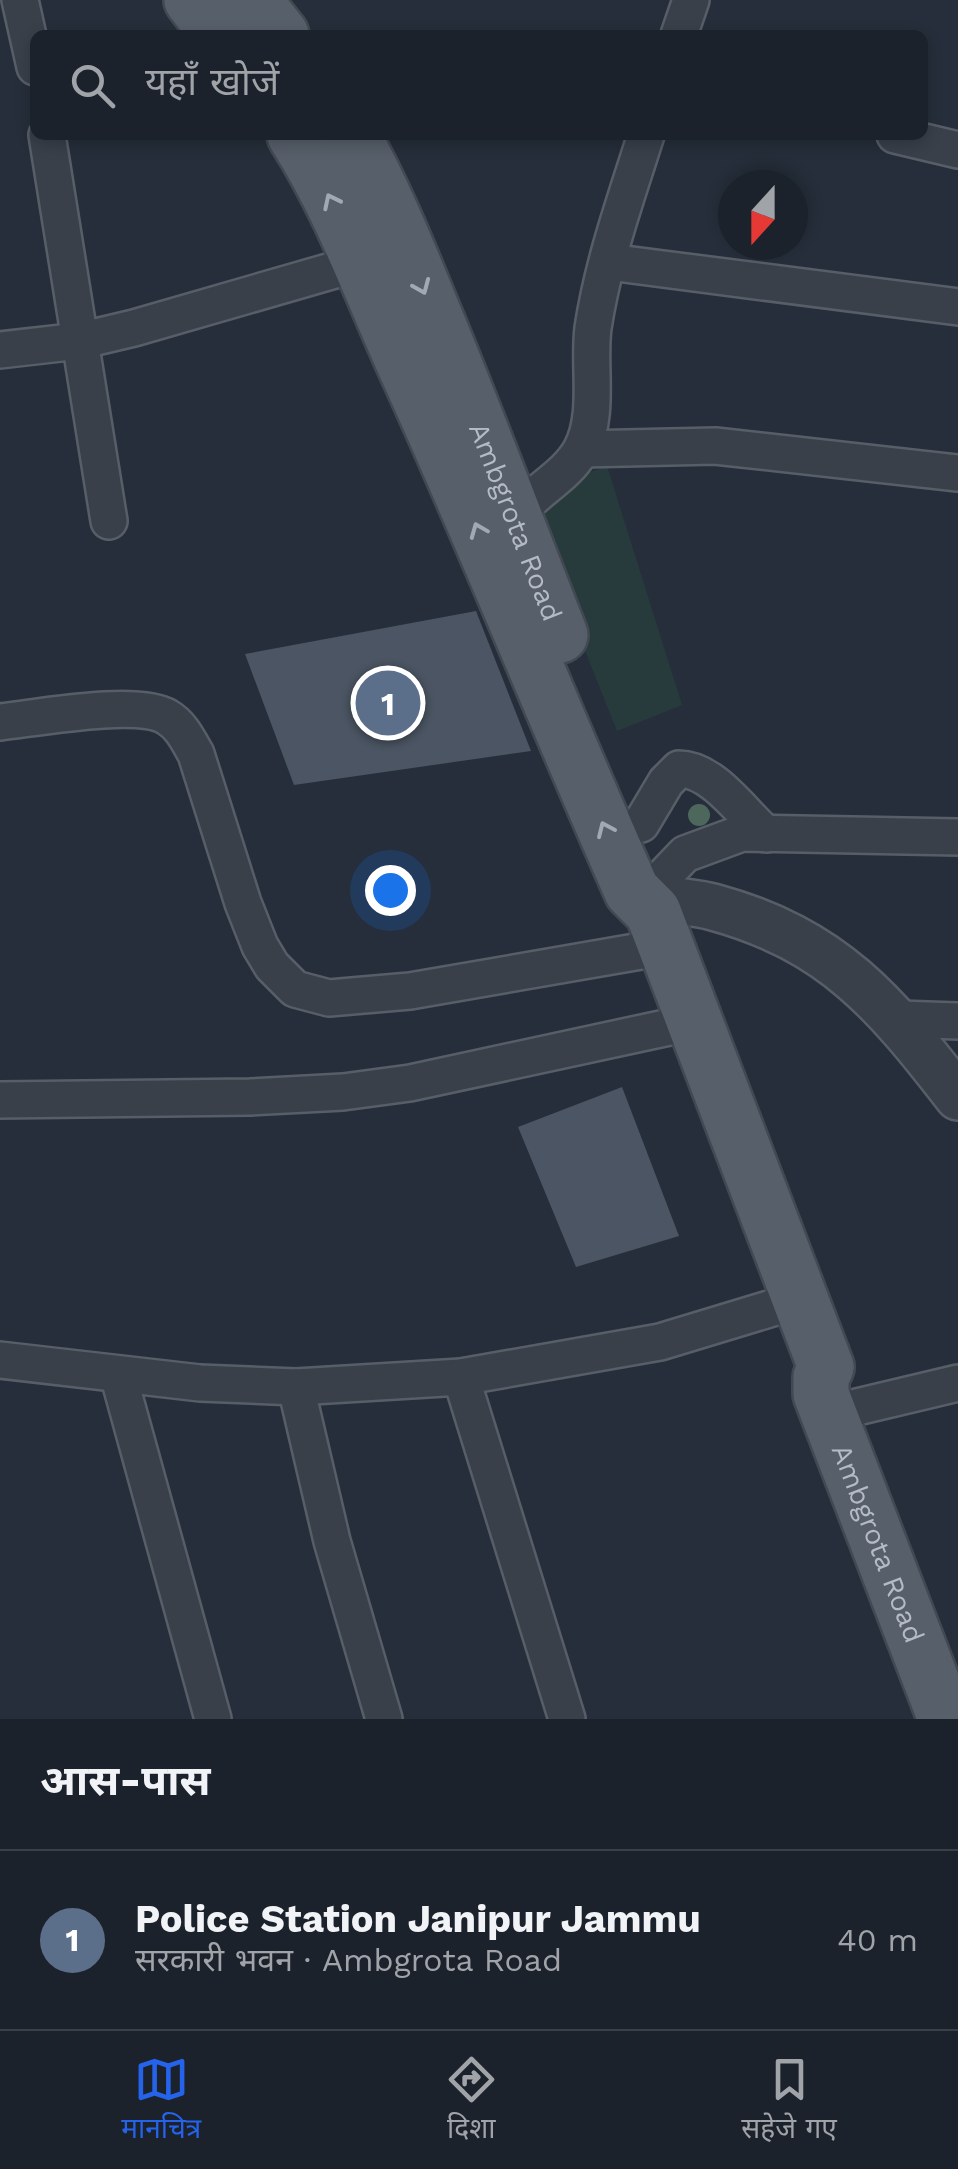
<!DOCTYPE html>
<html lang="hi">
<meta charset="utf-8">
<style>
:root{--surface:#1c222c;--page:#252a34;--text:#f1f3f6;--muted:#a0a4a9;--line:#3a3f48;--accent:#2563eb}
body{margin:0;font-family:"Work Sans","Noto Sans Devanagari",sans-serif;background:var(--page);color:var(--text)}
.compass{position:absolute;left:718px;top:170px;width:90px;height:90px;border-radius:50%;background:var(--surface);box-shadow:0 5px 15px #0003;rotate:201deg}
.you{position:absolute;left:390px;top:890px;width:35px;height:35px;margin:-25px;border:8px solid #fff;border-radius:50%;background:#1a73e8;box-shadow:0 0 0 15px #1a73e833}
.badge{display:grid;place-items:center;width:65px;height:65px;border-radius:50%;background:var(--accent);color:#fff;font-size:32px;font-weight:700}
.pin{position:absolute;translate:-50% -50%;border:5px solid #fff;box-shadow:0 2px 10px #0006}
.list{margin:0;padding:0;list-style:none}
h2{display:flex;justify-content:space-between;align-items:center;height:130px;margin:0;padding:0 40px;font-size:42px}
h2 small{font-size:32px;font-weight:400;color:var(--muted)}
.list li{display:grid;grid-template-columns:65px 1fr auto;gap:30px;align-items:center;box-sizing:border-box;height:180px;padding:0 40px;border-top:2px solid var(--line)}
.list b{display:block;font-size:38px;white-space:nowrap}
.list p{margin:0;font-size:32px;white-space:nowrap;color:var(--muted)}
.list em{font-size:32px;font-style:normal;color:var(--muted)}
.icon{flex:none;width:55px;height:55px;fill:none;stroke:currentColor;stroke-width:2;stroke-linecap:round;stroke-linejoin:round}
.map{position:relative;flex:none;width:958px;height:1719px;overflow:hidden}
.search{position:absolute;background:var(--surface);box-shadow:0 5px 15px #0003;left:30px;right:30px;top:30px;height:110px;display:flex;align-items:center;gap:25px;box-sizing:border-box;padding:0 35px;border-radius:15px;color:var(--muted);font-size:38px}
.sheet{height:310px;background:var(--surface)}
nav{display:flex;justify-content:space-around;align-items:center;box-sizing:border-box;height:140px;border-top:2px solid var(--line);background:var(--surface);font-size:28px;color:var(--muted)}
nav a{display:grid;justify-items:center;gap:5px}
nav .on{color:var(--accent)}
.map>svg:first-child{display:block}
.green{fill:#283b3c}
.building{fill:#4b5563}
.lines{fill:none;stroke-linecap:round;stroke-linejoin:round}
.minor-casing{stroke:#575e68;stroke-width:40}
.tertiary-casing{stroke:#575e68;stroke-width:50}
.primary-casing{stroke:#424953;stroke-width:60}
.minor{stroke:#39404a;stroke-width:35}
.tertiary{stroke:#39404a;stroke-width:45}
.primary{stroke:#575f6a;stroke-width:55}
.tree{fill:#4d675c}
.oneway{stroke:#a1a9b4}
.labels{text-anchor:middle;stroke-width:9;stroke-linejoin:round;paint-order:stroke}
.street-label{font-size:28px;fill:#b4bbc6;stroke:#1e252f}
</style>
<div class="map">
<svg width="958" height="1719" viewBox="0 0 958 1719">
<rect width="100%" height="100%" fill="#252e3a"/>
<!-- green -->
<path class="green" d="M607,466L682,705L617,731L539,535C548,483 561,483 607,466Z"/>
<!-- building -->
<g class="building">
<polygon points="476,611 531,751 294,785 245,654"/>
<polygon points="622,1087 679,1236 576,1267 518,1127"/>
</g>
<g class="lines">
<defs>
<g id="minor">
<polyline points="20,0 35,67"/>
<polyline points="679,35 691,0"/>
<polyline points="47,135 109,521"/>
<polyline points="895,135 958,150"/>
<polyline points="609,262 958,307"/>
<polyline points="0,350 79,341 134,328 359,263"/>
<polyline points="582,449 715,446 958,473"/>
<path d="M516,515C534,491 566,477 581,450C600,415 588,366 593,328C603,262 626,198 646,135"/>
<path d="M0,722C36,718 138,699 167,717C181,725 188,740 196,754L243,903L260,946L272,966L295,989L329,998L410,991L664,947"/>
<path d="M641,824L666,782L679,769C713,769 743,814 766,834"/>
<polyline points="663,877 685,854 742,833 958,837"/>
<polyline points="898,1019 958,1021"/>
<polyline points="0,1100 250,1097 343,1092 410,1083 693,1022"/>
<polyline points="0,1360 200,1383 296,1387 461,1377 660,1342 802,1299"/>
<polyline points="118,1374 213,1719"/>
<polyline points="461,1377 567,1719"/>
<polyline points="296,1387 332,1541 384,1719"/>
<polyline points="857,1407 958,1383"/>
</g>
<path id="tertiary" d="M659,898C677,902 696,902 713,907C834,940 885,1003 958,1097"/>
<g id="primary">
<polyline points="192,0 219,35"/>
<polyline points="253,0 281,35"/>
<path d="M295,135C340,205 369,285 403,361C483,536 554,715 632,891L653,912L826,1367"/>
<path id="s1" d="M352,135C386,195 411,259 437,322C480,426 519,531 560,635"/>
<path id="s2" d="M826,1367L821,1377V1394L946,1719"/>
</g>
</defs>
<!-- minor casing -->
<use href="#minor" class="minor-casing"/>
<!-- tertiary casing -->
<use href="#tertiary" class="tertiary-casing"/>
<!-- primary casing -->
<use href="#primary" class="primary-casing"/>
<!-- minor -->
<use href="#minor" class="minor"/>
<!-- tertiary -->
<use href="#tertiary" class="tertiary"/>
<!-- primary -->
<use href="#primary" class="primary"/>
</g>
<!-- trees -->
<circle class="tree" cx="699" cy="815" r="11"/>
<!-- one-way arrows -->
<defs><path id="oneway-chevron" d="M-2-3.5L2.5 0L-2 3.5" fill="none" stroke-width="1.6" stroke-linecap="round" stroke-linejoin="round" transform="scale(2.5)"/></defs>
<g class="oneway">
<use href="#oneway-chevron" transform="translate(331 201) rotate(-116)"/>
<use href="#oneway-chevron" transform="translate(422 287) rotate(67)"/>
<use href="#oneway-chevron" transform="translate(478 530) rotate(-112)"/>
<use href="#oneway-chevron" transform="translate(605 829) rotate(-114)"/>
</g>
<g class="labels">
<!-- street labels -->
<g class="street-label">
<text dy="10" stroke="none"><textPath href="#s1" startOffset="420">Ambgrota Road</textPath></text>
<text dy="10" stroke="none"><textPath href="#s2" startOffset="188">Ambgrota Road</textPath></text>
</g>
</g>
</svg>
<svg class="compass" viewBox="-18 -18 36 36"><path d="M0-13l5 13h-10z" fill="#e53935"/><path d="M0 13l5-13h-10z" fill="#a0a4a9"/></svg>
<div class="you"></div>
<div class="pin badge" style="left:388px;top:703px;background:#5c6f8a">1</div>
<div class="search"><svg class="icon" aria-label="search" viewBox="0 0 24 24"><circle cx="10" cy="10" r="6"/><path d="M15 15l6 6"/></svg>यहाँ खोजें</div>
</div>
<section class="sheet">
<h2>आस-पास<small></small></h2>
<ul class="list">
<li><span class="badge" style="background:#5c6f8a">1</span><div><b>Police Station Janipur Jammu</b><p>सरकारी भवन · Ambgrota Road</p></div><em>40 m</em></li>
</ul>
</section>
<nav>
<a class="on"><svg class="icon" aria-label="map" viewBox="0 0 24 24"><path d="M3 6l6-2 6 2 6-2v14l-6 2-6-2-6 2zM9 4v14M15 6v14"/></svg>मानचित्र</a>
<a><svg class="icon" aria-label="directions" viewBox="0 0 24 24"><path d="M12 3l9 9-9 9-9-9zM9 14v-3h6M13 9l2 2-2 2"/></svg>दिशा</a>
<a><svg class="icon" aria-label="saved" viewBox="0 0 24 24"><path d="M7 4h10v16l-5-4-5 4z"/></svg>सहेजे गए</a>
</nav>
